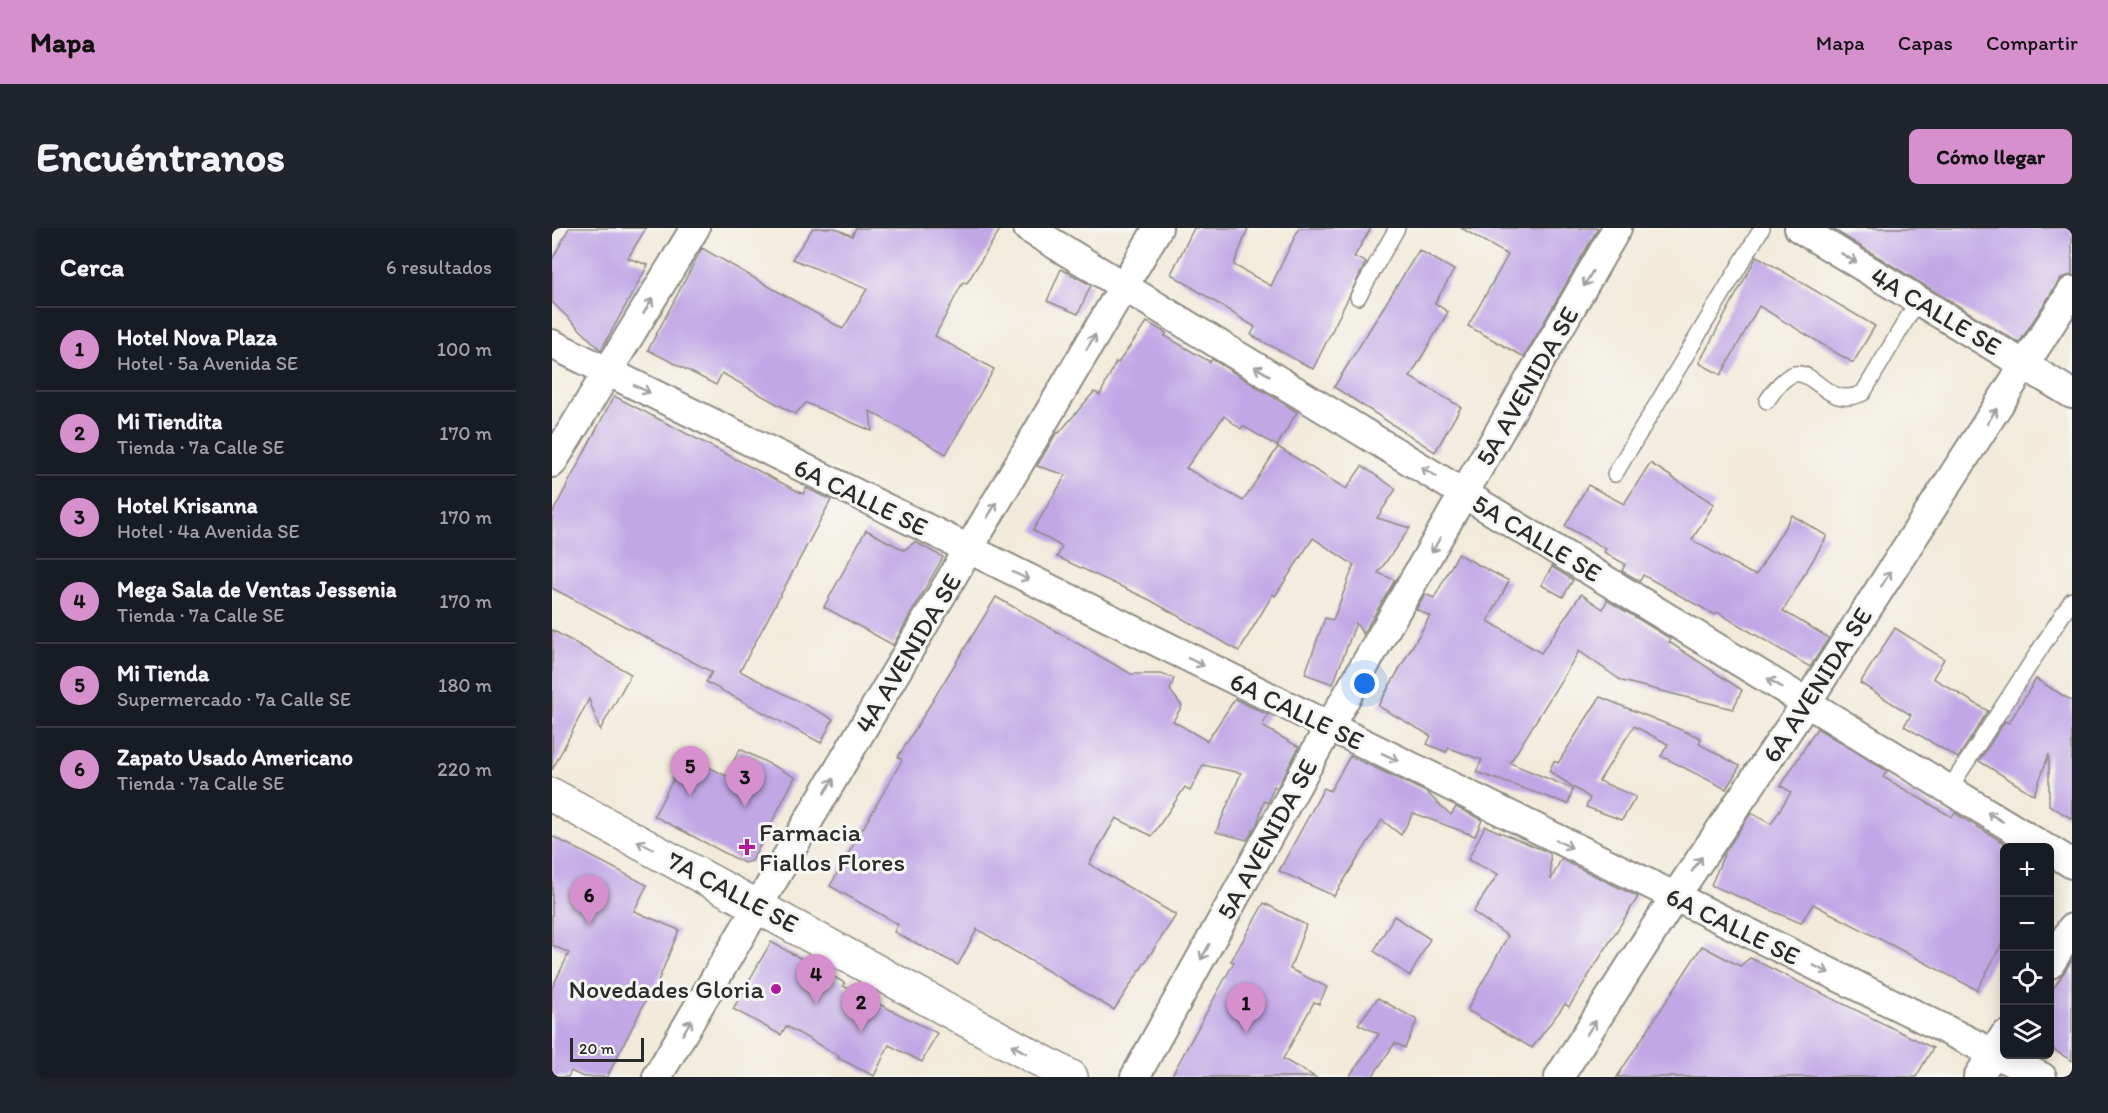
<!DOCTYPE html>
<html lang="es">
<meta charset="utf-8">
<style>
:root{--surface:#171b24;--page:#20242c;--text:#f1f3f6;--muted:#9ea1a6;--line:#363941;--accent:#d690ce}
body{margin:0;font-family:Itim,sans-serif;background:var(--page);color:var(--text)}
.controls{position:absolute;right:18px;bottom:18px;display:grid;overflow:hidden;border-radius:9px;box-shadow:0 3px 15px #0003}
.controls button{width:54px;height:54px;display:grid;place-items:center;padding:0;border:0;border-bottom:2px solid var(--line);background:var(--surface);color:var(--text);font:30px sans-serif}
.scale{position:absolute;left:18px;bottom:15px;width:74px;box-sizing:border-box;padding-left:6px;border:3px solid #2b2b2b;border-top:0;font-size:16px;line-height:21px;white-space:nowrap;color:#2b2b2b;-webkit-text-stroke:4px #f6f6f2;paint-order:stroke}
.you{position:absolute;left:813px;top:456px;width:21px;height:21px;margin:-15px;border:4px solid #fff;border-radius:50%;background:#1a73e8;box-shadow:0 0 0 9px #1a73e833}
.badge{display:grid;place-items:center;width:39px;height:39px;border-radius:50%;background:var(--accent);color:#111;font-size:20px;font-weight:700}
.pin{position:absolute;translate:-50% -50px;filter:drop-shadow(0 2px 3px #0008)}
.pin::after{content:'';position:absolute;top:32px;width:21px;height:18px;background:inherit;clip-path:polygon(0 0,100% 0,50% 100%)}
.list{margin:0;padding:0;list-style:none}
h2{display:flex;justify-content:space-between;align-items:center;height:78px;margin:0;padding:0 24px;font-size:26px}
h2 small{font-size:20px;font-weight:400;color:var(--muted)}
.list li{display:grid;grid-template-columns:39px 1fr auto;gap:18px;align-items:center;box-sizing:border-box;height:84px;padding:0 24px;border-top:2px solid var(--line)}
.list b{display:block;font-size:22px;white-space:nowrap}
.list p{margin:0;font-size:20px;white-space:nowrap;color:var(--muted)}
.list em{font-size:20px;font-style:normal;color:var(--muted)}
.icon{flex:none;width:33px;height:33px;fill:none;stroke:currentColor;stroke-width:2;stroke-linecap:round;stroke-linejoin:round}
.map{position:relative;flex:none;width:1520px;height:849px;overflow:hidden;border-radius:9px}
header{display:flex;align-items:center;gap:36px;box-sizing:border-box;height:84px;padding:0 30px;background:var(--accent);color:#111}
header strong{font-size:28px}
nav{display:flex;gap:33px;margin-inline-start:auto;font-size:21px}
.intro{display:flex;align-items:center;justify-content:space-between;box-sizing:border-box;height:144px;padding:0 36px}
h1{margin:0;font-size:42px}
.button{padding:15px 27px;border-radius:9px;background:var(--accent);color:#111;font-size:21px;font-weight:700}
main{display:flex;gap:36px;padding:0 36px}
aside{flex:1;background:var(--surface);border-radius:9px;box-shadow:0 3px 15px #0003}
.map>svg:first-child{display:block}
.building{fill:#c1a7e6}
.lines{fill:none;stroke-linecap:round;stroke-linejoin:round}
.lane-casing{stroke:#8e8b83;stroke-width:18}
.street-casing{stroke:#8e8b83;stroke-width:32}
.secondary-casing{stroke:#8e8b83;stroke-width:36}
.lane{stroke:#fff;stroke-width:15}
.street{stroke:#fff;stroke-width:28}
.secondary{stroke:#fff;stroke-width:33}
.oneway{stroke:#a0a0a0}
.poi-dot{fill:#b5179e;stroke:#f6f6f2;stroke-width:2}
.labels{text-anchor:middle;stroke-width:6;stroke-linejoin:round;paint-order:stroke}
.street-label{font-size:26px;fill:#2b2b2b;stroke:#f6f6f2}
.poi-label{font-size:26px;fill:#2b2b2b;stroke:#f6f6f2;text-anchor:start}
</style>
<header>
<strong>Mapa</strong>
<nav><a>Mapa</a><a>Capas</a><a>Compartir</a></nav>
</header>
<div class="intro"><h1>Encuéntranos</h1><a class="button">Cómo llegar</a></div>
<main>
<aside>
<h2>Cerca<small>6 resultados</small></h2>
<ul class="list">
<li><span class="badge">1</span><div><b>Hotel Nova Plaza</b><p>Hotel · 5a Avenida SE</p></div><em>100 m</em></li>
<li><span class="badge">2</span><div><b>Mi Tiendita</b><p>Tienda · 7a Calle SE</p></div><em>170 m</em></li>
<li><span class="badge">3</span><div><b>Hotel Krisanna</b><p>Hotel · 4a Avenida SE</p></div><em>170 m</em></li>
<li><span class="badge">4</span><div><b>Mega Sala de Ventas Jessenia</b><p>Tienda · 7a Calle SE</p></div><em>170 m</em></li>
<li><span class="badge">5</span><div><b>Mi Tienda</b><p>Supermercado · 7a Calle SE</p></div><em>180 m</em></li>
<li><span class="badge">6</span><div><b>Zapato Usado Americano</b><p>Tienda · 7a Calle SE</p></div><em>220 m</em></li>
</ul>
</aside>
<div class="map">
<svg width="1520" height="849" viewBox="0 0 1520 849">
<rect width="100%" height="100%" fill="#f6f6f2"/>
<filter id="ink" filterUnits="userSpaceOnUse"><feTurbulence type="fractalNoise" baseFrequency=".0167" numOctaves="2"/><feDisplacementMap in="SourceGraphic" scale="12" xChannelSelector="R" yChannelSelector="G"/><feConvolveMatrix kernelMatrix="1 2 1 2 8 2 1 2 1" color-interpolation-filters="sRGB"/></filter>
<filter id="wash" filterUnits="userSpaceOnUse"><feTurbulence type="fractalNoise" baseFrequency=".008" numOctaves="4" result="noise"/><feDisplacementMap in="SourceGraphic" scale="24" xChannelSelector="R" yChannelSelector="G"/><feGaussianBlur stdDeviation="1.35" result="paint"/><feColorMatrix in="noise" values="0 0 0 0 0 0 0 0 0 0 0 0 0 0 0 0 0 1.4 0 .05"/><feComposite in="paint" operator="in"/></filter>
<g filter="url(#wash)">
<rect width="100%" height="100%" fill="#f2ebdb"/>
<g id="blocks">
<!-- building -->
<g class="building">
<polygon points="17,0 94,0 76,30 96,37 49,122 0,74 0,32"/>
<polygon points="261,0 283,0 300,8 304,0 449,0 415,55 411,54 383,108 442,141 394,226 318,183 320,203 254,175 243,186 170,145 164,157 96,122 150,20 291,101 315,61 240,31"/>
<polygon points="642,0 696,0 682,37 719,58 747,0 819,0 802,29 814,34 761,141 699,107 703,99 619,46"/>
<polygon points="909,0 1046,0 972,129 916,98 956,27"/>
<polygon points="1279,0 1520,0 1520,47 1509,50 1467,115"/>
<polygon points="867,22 902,42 883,75 896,84 858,149 909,179 883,224 782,159"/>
<polygon points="1205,28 1323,98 1301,135 1207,78 1169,147 1147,135"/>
<polygon points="509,41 539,57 526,86 495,73"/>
<polygon points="595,94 614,105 613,108 658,134 660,131 745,184 725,218 691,198 689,201 672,188 634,240 691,273 726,219 794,261 810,238 844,261 825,290 858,300 826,345 843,352 811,406 804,395 781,456 753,446 773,390 781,392 802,337 761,310 723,368 721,366 687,423 598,372 505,329 510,319 481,302 514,247 485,238 505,204 507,205 542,164 548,167 564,134 566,135"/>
<polygon points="62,168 251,266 254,260 279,272 188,443 281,491 269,515 154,454 160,444 0,360 0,286"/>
<polygon points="1098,235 1162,276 1140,312 1198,345 1204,347 1240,287 1275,308 1231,383 1277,410 1258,439 1165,384 1163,387 1091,347 1088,353 1070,343 1073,336 1052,324 1054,321 1013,298 1036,257 1072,276"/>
<polygon points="314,302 352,322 363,314 391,329 341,417 272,379"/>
<polygon points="906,326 957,353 936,393 989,425 1029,366 1051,381 1055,372 1119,411 1117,414 1190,462 1181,481 1070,453 1027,423 958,535 1021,561 1016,576 924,544 930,532 897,520 894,524 875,516 879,508 826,478 878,388 864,381 873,366 882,370"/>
<polygon points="1000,339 1021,352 1011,369 989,357"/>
<polygon points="444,369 579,446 609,446 622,450 618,462 630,478 621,493 655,513 683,471 716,487 710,498 747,519 725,560 722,558 716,575 712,573 705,596 695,612 664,604 689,545 651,537 638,563 633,559 600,608 564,590 537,636 624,687 562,782 425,701 406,737 342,704 346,696 278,658 350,532 346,529"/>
<polygon points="1343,400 1392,431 1381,450 1436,483 1406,530 1352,498 1359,487 1308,455"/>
<polygon points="0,402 79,446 48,502 37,471 0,542"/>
<polygon points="1484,451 1520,473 1520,591 1497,577 1497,526 1482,567 1427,533 1453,493 1457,495"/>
<polygon points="1048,469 1149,510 1147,516 1188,538 1174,561 1109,528 1116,516 1082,498 1047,553 1084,569 1070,592 1034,579 1038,570 997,543 1002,533 1006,535"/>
<polygon points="1265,500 1335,543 1331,549 1400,589 1403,585 1452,615 1452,712 1425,762 1261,676 1249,695 1159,657 1173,624 1199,585 1219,596 1239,564 1229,558"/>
<polygon points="188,521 243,549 200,633 192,635 102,588 134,527 174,548"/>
<polygon points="798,528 874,564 899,587 904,579 930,592 923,608 861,585 849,607 830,592 782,668 727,643 772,560 778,563"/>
<polygon points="933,598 998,625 999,652 1009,631 1086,669 1017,779 1013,776 980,820 915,782 956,708 921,684 946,646 916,632"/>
<polygon points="0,608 95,657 82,683 127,702 102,763 99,762 55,849 31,849 19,843 16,849 0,849 0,760 17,725 0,717"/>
<polygon points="712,675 754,697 738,741 775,759 767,776 762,774 731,831 763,849 619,849 682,734 679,733"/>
<polygon points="842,688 878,711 858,748 822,723"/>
<polygon points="219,714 293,755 291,758 385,805 370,834 337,817 322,848 286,830 287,828 234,798 229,807 181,781"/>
<polygon points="1150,718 1188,738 1198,730 1381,820 1364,849 1065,849"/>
<polygon points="1520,732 1520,833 1497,819 1497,767"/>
<polygon points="826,770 865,792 853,820 843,815 820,849 797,849 827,806 806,796"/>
</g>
</g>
</g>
<g filter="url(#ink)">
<use href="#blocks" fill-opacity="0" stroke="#8e8b83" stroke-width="1.5"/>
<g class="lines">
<defs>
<g id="lane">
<polyline points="806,69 845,0"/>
<path d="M1215,173C1258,105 1263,188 1311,165L1366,72"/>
<polyline points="1063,246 1210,0"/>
<polyline points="1397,561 1520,372"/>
</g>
<g id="street">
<polyline points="476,0 1493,620"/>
<polyline points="1247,0 1520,166"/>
<polyline points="0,116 1490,849"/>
<polyline points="0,235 143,0"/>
<polyline points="1498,622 1520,636"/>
<polyline points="1498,736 1520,700"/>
<polyline points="105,849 606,0"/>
<polyline points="583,849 777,499 1065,0"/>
<polyline points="1007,849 1122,670 1255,474 1520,63"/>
<polyline points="1426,849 1452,808"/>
</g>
<polyline id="secondary" points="0,567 519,849"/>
</defs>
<!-- lane casing -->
<use href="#lane" class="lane-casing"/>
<!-- street casing -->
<use href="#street" class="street-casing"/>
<!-- secondary casing -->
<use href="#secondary" class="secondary-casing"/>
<!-- lane -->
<use href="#lane" class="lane"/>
<!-- street -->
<use href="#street" class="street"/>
<!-- secondary -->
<use href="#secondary" class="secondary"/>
</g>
<!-- one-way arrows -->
<defs><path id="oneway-shaft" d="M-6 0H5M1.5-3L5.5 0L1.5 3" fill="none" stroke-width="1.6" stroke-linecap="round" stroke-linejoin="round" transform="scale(1.5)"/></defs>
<g class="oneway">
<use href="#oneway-shaft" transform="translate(1297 30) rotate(31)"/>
<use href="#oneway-shaft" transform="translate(1036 51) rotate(120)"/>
<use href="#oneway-shaft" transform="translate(96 78) rotate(-59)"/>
<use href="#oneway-shaft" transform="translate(539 114) rotate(-59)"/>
<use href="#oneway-shaft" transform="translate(710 143) rotate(-149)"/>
<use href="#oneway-shaft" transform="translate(90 161) rotate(26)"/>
<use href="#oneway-shaft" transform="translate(1440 188) rotate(-57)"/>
<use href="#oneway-shaft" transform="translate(877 244) rotate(-149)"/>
<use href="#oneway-shaft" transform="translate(440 282) rotate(-59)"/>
<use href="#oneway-shaft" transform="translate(884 317) rotate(120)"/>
<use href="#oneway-shaft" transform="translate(469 348) rotate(26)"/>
<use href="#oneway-shaft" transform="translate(1334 351) rotate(-57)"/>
<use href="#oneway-shaft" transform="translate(644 434) rotate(26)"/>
<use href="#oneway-shaft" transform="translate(1223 455) rotate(-149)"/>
<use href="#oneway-shaft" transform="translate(838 529) rotate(26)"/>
<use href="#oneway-shaft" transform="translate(277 558) rotate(-59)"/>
<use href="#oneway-shaft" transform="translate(1443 589) rotate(-149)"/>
<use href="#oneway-shaft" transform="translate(1012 616) rotate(26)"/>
<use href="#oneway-shaft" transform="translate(93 617) rotate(-152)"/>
<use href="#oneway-shaft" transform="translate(1145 636) rotate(-56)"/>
<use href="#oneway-shaft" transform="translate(653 724) rotate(119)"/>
<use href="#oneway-shaft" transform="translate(1269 741) rotate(26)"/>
<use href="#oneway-shaft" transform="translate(135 799) rotate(-60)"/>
<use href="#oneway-shaft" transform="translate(1039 800) rotate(-57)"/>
<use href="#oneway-shaft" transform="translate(467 821) rotate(-151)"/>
</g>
</g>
<!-- markers -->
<g class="poi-dot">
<path d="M192 610h6v6h6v6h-6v6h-6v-6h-6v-6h6z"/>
<circle cx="224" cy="761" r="6"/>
</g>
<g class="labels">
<!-- street labels -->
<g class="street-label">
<text transform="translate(1384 83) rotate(31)" y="9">4A CALLE SE</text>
<text transform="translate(975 158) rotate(-60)" y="9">5A AVENIDA SE</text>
<text transform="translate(309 269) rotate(26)" y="9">6A CALLE SE</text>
<text transform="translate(985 310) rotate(31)" y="9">5A CALLE SE</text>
<text transform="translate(356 425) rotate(-59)" y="9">4A AVENIDA SE</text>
<text transform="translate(1265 457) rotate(-57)" y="9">6A AVENIDA SE</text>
<text transform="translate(745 483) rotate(26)" y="9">6A CALLE SE</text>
<text transform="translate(715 611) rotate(-61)" y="9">5A AVENIDA SE</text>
<text transform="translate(181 664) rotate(28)" y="9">7A CALLE SE</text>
<text transform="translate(1181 698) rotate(26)" y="9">6A CALLE SE</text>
</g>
<!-- poi labels -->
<g class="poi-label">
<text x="207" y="613">Farmacia<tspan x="207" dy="30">Fiallos Flores</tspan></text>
<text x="212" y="770" text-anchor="end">Novedades Gloria</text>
</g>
</g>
</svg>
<div class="controls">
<button>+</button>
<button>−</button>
<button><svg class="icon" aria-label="locate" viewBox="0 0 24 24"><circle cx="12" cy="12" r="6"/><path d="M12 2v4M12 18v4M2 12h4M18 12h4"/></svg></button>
<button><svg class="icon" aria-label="layers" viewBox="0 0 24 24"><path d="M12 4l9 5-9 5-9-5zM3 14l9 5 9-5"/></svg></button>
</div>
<div class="scale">20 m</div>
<div class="you"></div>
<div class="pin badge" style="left:694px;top:805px">1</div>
<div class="pin badge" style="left:309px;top:804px">2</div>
<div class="pin badge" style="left:193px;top:579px">3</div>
<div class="pin badge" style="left:264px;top:776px">4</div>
<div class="pin badge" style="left:138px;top:568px">5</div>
<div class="pin badge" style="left:37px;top:697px">6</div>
</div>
</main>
